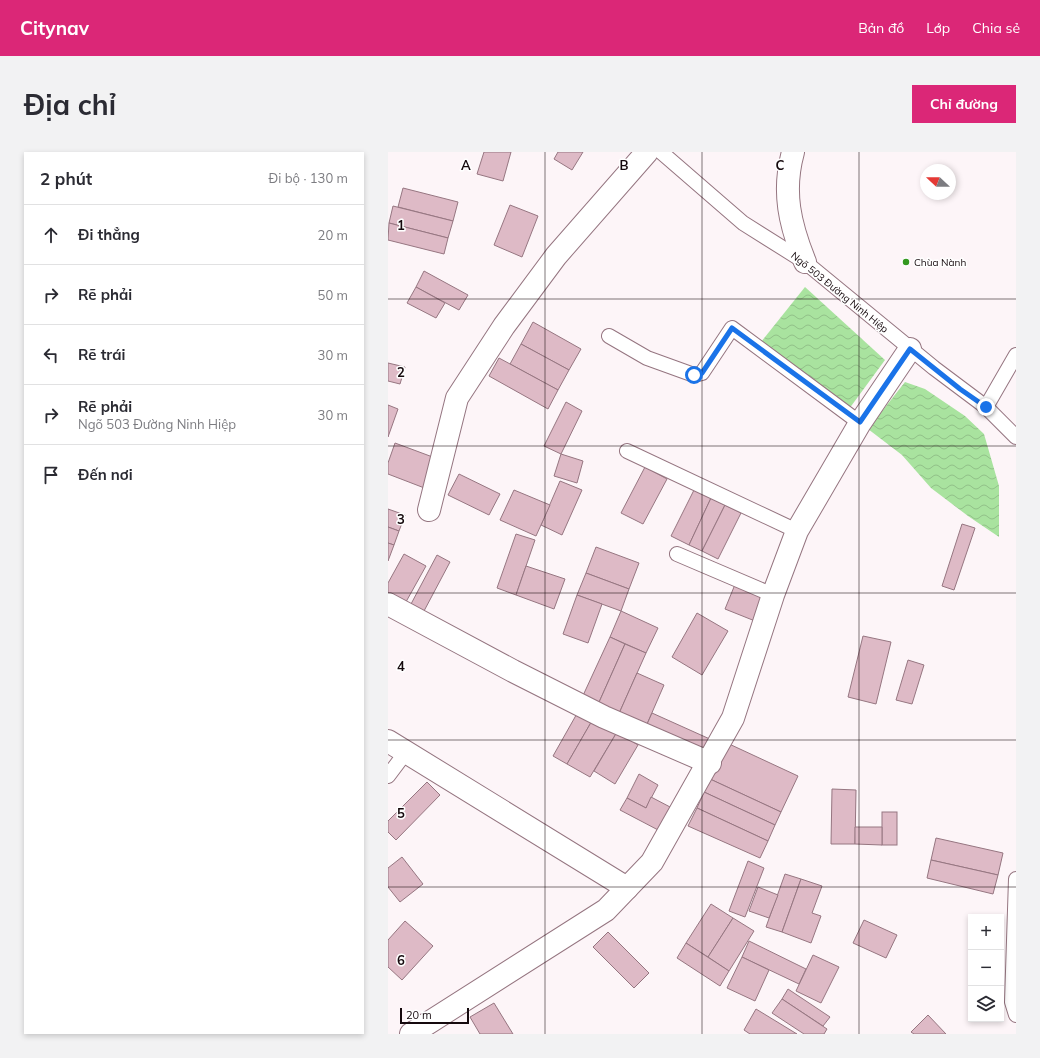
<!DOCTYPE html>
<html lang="vi">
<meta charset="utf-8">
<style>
:root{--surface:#fff;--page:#f2f2f3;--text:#2b2b33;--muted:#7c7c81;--line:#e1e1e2;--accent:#db2777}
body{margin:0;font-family:Mulish,sans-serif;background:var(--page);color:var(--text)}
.controls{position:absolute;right:12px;bottom:12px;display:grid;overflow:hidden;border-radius:0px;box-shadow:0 2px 6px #0003}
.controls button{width:36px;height:36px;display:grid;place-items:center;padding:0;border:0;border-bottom:1px solid var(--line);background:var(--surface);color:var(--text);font:20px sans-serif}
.compass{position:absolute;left:532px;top:12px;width:36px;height:36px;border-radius:50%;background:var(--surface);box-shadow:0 2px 6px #0003;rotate:292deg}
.scale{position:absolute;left:12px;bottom:10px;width:69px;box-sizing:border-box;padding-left:4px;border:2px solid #15090d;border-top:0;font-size:11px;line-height:14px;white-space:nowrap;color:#15090d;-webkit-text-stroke:3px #fff;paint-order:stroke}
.stop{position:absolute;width:12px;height:12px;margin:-9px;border:3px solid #1a73e8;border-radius:50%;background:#fff}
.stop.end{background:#1a73e8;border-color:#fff;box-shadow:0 1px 4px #0008}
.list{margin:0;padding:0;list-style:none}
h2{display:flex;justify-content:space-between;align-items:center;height:52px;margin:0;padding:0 16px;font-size:17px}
h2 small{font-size:13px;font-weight:400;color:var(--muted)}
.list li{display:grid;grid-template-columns:26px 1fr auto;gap:12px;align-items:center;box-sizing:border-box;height:60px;padding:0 16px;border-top:1px solid var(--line)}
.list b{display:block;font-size:15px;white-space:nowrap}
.list p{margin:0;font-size:13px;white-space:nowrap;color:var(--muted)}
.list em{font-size:13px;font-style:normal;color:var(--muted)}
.icon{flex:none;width:22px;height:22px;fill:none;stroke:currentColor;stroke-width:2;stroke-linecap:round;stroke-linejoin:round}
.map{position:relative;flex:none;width:628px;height:882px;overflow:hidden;border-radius:0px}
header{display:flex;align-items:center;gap:24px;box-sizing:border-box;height:56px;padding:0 20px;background:var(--accent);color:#fff}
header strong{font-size:19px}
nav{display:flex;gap:22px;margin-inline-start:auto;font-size:14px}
.intro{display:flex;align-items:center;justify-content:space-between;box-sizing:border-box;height:96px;padding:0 24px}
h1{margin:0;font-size:28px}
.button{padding:10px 18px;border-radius:0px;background:var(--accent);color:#fff;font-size:14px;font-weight:700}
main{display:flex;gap:24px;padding:0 24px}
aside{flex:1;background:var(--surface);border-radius:0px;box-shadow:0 2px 6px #0003}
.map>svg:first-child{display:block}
.water{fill:url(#water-waves)}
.building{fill:#debac6;stroke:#967681}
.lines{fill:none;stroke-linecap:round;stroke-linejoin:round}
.lane-casing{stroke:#957580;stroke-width:16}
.street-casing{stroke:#957580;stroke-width:24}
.lane{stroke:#fff;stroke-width:14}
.street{stroke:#fff;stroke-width:22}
.route{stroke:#1a73e8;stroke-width:5}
.grid{fill:none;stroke:#15090d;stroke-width:1;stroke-opacity:0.55}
.poi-dot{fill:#33981f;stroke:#fff;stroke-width:1.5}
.labels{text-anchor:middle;stroke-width:3;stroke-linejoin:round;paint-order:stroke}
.poi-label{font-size:10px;fill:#15090d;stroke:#fff;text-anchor:start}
.street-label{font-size:10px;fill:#15090d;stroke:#fff}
.grid-label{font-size:13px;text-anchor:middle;font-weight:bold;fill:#15090d;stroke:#fff;stroke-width:3;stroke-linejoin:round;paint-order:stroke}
</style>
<header>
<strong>Citynav</strong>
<nav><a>Bản đồ</a><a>Lớp</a><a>Chia sẻ</a></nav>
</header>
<div class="intro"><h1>Địa chỉ</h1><a class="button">Chỉ đường</a></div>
<main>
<aside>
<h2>2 phút<small>Đi bộ · 130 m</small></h2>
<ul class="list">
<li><svg class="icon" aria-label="ahead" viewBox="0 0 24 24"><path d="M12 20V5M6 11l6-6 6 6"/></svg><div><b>Đi thẳng</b></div><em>20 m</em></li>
<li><svg class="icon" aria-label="right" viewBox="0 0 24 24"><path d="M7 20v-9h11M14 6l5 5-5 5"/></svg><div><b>Rẽ phải</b></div><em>50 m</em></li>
<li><svg class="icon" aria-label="left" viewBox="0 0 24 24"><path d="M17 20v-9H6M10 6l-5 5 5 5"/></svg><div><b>Rẽ trái</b></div><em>30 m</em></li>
<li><svg class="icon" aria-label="right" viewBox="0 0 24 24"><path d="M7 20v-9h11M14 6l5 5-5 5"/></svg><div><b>Rẽ phải</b><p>Ngõ 503 Đường Ninh Hiệp</p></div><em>30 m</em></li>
<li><svg class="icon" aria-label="arrive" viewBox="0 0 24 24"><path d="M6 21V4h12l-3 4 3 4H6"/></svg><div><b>Đến nơi</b></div></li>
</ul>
</aside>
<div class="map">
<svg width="628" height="882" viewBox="0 0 628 882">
<defs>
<pattern id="water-waves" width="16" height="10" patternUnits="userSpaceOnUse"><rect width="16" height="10" fill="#a9e39f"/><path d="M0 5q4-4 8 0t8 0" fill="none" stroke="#91c188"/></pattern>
</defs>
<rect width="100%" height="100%" fill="#fdf5f8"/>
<!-- water -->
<g class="water">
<polygon points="417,135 497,208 461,257 373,190"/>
<polygon points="517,230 537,237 577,264 596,282 611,334 611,385 580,364 543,336 514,303 480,277"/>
</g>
<!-- building -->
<g class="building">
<polygon points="96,0 123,0 115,29 89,22"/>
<polygon points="170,0 195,0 184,18 166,7"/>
<polygon points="15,36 70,50 65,69 10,55"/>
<polygon points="122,53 150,64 134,105 106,93"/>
<polygon points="5,54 65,69 60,86 1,71"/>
<polygon points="1,71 60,86 56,102 0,88"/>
<polygon points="36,119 80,143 71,158 28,135"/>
<polygon points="28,135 57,151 48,166 19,151"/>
<polygon points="145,170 193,197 181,218 133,192"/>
<polygon points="133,192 181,218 170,238 122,212"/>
<polygon points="111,206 170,238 160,257 101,224"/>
<polygon points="0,211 17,215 12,232 0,229"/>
<polygon points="178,250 194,259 173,302 156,294"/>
<polygon points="0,253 10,257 0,285"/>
<polygon points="7,291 50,307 39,337 0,322 0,311"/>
<polygon points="173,302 195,309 189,331 166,324"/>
<polygon points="257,315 279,327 255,372 233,361"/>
<polygon points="71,322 112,342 101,363 60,343"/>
<polygon points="172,329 194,338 174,383 153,373"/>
<polygon points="126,338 162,353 148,384 112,368"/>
<polygon points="306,338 323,346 301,393 283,384"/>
<polygon points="323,346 337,353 314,399 301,393"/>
<polygon points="337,353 353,361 330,407 314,399"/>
<polygon points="0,357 17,363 11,379 0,375"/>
<polygon points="574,372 587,376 566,438 554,434"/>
<polygon points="0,375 11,379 6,393 0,391"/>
<polygon points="128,382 147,388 128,443 109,436"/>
<polygon points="0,391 6,393 0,409"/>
<polygon points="208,395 251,411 241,437 198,421"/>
<polygon points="16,402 38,414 14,457 0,449 0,431"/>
<polygon points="49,403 62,410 36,459 23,452"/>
<polygon points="138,414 177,427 166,457 128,443"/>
<polygon points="198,421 241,437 233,459 189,443"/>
<polygon points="348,430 383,444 372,471 337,457"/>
<polygon points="189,443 214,452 200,491 175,482"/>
<polygon points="233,459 270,476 258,501 222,485"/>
<polygon points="309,461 340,479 314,523 284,505"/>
<polygon points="475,484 503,490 488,552 460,545"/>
<polygon points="222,485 237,492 208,557 192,550"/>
<polygon points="237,492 258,501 229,566 208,557"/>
<polygon points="520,508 536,513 524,552 508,548"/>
<polygon points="249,521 276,533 256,579 229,566"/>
<polygon points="191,558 205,567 179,612 165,604"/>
<polygon points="264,561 324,588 316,605 256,579"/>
<polygon points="205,567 229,580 202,625 179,612"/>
<polygon points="229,580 250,593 227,632 206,619"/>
<polygon points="339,591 410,624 393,660 322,627"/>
<polygon points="251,622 270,633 258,656 239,646"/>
<polygon points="322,627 393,660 387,673 316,640"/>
<polygon points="39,630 52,643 8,688 0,680 0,669"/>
<polygon points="444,637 468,638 467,692 443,692"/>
<polygon points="316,640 387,673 380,689 309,656"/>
<polygon points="263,645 284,656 272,679 232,658 239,646 258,656"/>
<polygon points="309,656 380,689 372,706 300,674"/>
<rect x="494" y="660" width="15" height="33"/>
<polygon points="467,675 494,675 494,693 467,692"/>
<polygon points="548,686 615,701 610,723 543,708"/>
<polygon points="14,705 35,732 12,750 0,735 0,716"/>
<polygon points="543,708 610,723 605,742 539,726"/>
<polygon points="360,709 376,716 357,765 341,759"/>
<polygon points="397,722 413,727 394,780 378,775"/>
<polygon points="413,727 434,734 424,761 433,764 423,791 394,780"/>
<polygon points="370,735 390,743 381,766 361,759"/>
<polygon points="323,752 345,766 320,805 298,791"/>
<polygon points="345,766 366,779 341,819 320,805"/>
<polygon points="476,768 509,783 498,806 465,791"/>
<polygon points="17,769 45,794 14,828 0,815 0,788"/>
<polygon points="220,780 261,821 246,836 205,795"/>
<polygon points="361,789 418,817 411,832 354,805"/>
<polygon points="298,791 341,819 332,834 289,806"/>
<polygon points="425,803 451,815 433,851 408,839"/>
<polygon points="354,805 381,818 367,849 339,836"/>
<polygon points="400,837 442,865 435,874 394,847"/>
<polygon points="394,847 439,877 436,882 416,882 384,861"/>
<polygon points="106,851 125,882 92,882 82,865"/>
<polygon points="368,857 409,882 362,882 356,878"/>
<polygon points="540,863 558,882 526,882 523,880"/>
</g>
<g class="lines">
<defs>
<g id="lane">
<polyline points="273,0 355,71 417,110 546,216 598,255 628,285"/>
<polyline points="221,184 259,206 306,223 314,221 344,176 472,271"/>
<polyline points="598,255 628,203"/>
<polyline points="239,299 409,379"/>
<polyline points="289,402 385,443"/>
<polyline points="0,624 18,600"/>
<polyline points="628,727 624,850 628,863"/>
</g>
<g id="street">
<path d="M405,0C394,40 402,73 417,110"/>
<polyline points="41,358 69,246 116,174 168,104 259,0"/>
<polyline points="0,452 125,519 216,565 322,611"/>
<polyline points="0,589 239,736"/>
<polyline points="23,882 218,758 264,710 345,566 385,443 409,379 472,271 522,197"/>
</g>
</defs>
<!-- lane casing -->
<use href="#lane" class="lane-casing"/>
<!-- street casing -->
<use href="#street" class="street-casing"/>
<!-- lane -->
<use href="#lane" class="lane"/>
<!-- street -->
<use href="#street" class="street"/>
</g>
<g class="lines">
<!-- route -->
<polyline class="route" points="306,223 314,221 344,176 472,270 522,197 572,237 598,255"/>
</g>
<!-- grid -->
<path class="grid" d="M157,0V882M314,0V882M471,0V882M0,147H628M0,294H628M0,441H628M0,588H628M0,735H628"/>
<!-- markers -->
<circle class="poi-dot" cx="518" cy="110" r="4"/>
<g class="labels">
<!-- poi labels -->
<g class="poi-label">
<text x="526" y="114">Chùa Nành</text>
</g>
<!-- street labels -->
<g class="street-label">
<text transform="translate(452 140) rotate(39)" y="4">Ngõ 503 Đường Ninh Hiệp</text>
</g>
</g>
<g class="grid-label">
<text x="78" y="18">A</text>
<text x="236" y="18">B</text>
<text x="392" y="18">C</text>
<text x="13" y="78">1</text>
<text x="13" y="225">2</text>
<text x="13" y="372">3</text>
<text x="13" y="519">4</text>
<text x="13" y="666">5</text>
<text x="13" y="813">6</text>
</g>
</svg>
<div class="controls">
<button>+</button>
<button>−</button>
<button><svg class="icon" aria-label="layers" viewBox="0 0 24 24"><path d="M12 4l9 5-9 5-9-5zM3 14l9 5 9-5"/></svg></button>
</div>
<svg class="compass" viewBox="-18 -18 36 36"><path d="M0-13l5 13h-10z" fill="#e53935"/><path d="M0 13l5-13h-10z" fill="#7c7c81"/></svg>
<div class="scale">20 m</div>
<div class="stop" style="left:306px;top:223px"></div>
<div class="stop end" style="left:598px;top:255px"></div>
</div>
</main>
